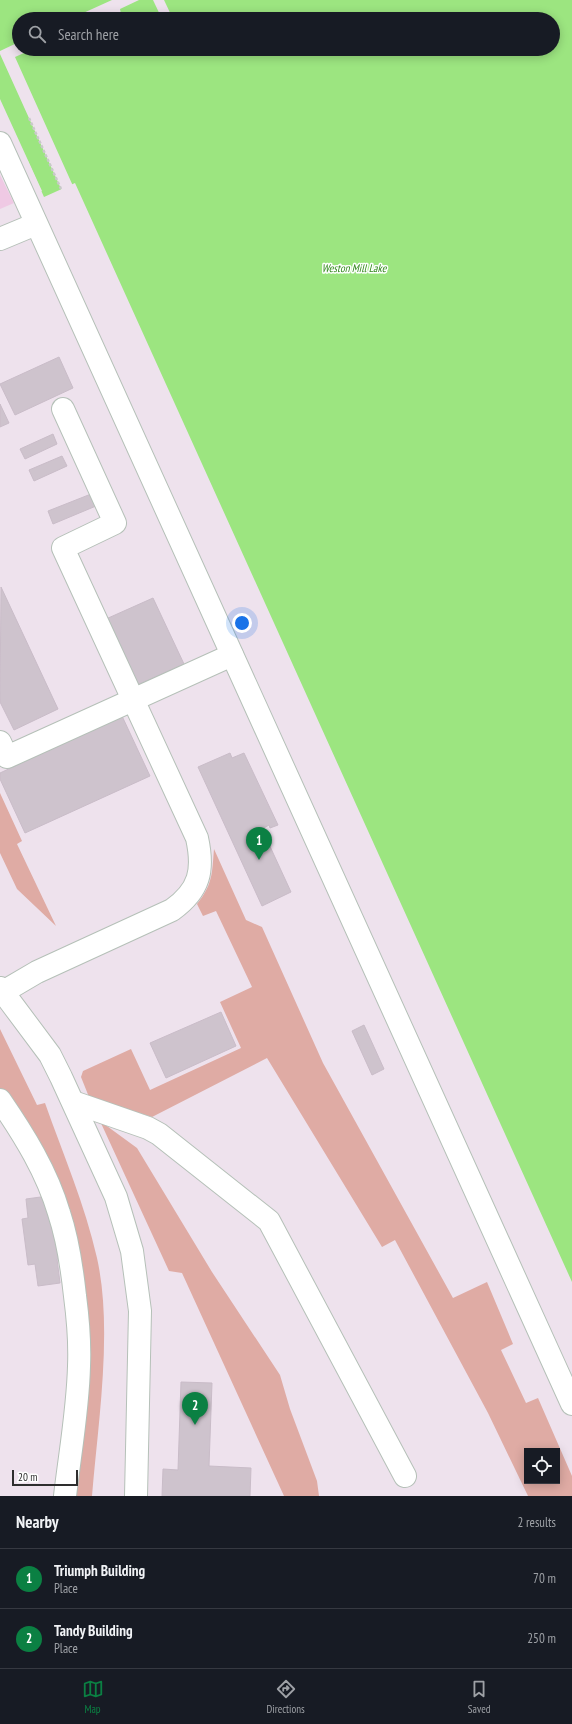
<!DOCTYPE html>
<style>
:root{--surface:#171b24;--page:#242831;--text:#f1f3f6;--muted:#9ea1a6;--line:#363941;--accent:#0b8043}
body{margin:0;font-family:"PT Sans Narrow",sans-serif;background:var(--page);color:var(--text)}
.controls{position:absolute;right:12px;bottom:12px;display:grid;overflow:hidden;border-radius:0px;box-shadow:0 2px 10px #0003}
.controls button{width:36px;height:36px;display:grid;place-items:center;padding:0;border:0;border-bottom:1px solid var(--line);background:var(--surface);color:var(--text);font:20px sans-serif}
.scale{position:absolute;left:12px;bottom:10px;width:66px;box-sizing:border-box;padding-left:4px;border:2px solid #2e2e2e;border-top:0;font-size:11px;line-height:14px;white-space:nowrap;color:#2e2e2e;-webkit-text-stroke:3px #fff;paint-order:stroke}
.you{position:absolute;left:242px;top:623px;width:14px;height:14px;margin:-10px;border:3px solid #fff;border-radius:50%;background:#1a73e8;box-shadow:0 0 0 6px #1a73e833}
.badge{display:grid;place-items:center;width:26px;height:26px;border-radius:50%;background:var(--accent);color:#fff;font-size:13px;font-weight:700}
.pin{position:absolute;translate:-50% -33px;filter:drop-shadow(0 1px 2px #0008)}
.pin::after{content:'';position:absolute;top:21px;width:14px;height:12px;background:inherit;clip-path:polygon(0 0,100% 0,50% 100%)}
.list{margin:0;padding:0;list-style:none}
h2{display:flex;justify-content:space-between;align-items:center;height:52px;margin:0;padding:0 16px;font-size:17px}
h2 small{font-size:13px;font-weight:400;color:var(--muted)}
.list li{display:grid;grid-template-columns:26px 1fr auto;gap:12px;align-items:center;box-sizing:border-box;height:60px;padding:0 16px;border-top:1px solid var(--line)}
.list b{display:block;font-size:15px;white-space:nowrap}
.list p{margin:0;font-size:13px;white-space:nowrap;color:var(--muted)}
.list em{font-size:13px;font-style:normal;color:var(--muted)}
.icon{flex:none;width:22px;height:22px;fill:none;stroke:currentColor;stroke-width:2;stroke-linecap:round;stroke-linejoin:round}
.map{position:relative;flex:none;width:572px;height:1496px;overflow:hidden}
.search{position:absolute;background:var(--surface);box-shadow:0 2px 10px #0003;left:12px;right:12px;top:12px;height:44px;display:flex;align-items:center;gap:10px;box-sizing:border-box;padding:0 14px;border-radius:22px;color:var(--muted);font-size:15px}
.sheet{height:172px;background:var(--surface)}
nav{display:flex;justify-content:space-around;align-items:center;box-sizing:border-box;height:56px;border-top:1px solid var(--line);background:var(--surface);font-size:11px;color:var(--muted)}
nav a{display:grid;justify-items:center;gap:2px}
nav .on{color:var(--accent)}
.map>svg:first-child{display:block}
.green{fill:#dfaba4;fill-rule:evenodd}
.sand{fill:#efc9e4}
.water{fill:#9ce580;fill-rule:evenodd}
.pier{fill:#eee2ed}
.building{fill:#cec3cd;stroke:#c9bcc8}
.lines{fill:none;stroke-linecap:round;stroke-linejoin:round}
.minor-casing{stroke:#b5c0b8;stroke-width:24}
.path{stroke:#c9c9c9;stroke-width:2.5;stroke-dasharray:3 2;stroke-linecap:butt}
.minor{stroke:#fff;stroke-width:22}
.labels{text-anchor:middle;stroke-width:3;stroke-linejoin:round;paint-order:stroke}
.water-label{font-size:11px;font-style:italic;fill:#30881a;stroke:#fff}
</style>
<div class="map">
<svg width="572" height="1496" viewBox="0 0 572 1496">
<rect width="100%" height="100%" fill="#eee2ed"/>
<!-- green -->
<g class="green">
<polygon points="0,793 22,841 17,844 56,926 17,889 0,853"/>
<path d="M214,849L246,920L262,927L323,1063L453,1298L487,1282L513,1344L501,1350L526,1403L538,1398L572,1476V1496H528L488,1413L395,1240L382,1247L267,1058L152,1117L89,1097L81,1077L83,1071L131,1049L150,1090L241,1048L220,1002L252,987L216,911L203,916L197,904C213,884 212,873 214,849ZM527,1451H557V1481H527Z"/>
<path d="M0,1029L37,1105L45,1103C63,1154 85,1205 97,1258C113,1329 98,1423 92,1496H70L87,1316L0,1088Z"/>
<polygon points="100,1121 137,1148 212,1272 280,1375 290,1409 317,1481 319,1496 284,1496 182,1273 169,1271"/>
</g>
<!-- sand -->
<polygon class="sand" points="0,175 14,203 0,209"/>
<!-- water -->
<path class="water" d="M0,0H572V1282L75,183L44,197L28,161L0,173ZM19,19H553V49H19Z"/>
<!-- pier -->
<g class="pier">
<polygon points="112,0 139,0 120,9 122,19 118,19 116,13 113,12 98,19 70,19"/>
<polygon points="153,0 164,0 173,19 162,19"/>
<polygon points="19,42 19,49 33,49 15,57 73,186 62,191 0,54 0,51"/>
<polygon points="0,99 42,191 40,192 27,163 1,175 0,172"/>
</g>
<!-- building -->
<g class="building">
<polygon points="59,357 73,388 15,415 0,384"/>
<polygon points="0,404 9,423 0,427"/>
<polygon points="53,434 57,444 25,459 20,449"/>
<polygon points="62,456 67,466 34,481 29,470"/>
<polygon points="91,494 96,506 53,524 48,511"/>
<polygon points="1,587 58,709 14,730 0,702"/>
<polygon points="153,598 184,664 137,685 106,619"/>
<polygon points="122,716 150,776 25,833 0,779 0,773"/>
<polygon points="230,753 232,758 244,753 278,825 270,828 269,825 262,829 291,892 262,906 198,767"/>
<polygon points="221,1012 236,1046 166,1078 150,1043"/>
<polygon points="364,1025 384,1069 372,1075 352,1031"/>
<polygon points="48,1196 63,1258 57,1259 60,1283 38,1286 35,1264 28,1265 22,1219 28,1218 26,1199"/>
<polygon points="181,1382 212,1383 209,1466 251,1468 250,1496 162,1496 163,1469 178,1470"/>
</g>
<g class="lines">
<defs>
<g id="minor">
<polyline points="0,143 572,1404"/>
<polyline points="0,239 36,224"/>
<polyline points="0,742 7,757 232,655"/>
<polyline points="0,988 50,1055 61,1077 116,1197 132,1251 140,1311 136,1496"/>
<path d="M3,992L37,972L172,910C200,890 204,870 197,838L63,548L115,523L63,409"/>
<path d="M0,1100C24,1135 47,1172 59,1213C68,1240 72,1268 75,1296C78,1319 80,1343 79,1366C78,1409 70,1453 65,1496"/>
<polyline points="73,1102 148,1128 159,1134 269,1221 405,1476"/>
</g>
</defs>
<!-- minor casing -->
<use href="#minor" class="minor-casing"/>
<!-- path -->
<polyline class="path" points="29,118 61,189"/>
<!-- minor -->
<use href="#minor" class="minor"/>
</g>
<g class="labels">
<!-- water labels -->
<g class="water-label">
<text x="354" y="272">Weston Mill Lake</text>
</g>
</g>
</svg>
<div class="controls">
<button><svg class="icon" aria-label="locate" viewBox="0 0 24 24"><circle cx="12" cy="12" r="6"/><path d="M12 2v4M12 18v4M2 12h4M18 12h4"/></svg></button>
</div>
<div class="scale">20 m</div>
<div class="you"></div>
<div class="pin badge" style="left:259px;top:860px">1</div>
<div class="pin badge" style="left:195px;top:1425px">2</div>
<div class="search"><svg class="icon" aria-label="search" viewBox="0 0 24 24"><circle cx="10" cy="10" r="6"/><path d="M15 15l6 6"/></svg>Search here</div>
</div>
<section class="sheet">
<h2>Nearby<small>2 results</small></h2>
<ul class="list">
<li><span class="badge">1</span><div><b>Triumph Building</b><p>Place</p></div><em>70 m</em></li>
<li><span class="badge">2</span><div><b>Tandy Building</b><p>Place</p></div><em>250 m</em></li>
</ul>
</section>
<nav>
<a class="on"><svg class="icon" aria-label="map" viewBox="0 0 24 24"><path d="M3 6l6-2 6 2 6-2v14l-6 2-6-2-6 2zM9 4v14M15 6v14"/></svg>Map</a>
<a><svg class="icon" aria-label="directions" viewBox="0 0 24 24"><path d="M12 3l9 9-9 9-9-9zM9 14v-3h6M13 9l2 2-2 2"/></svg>Directions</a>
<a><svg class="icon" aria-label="saved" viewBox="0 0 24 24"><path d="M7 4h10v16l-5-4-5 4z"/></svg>Saved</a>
</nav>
